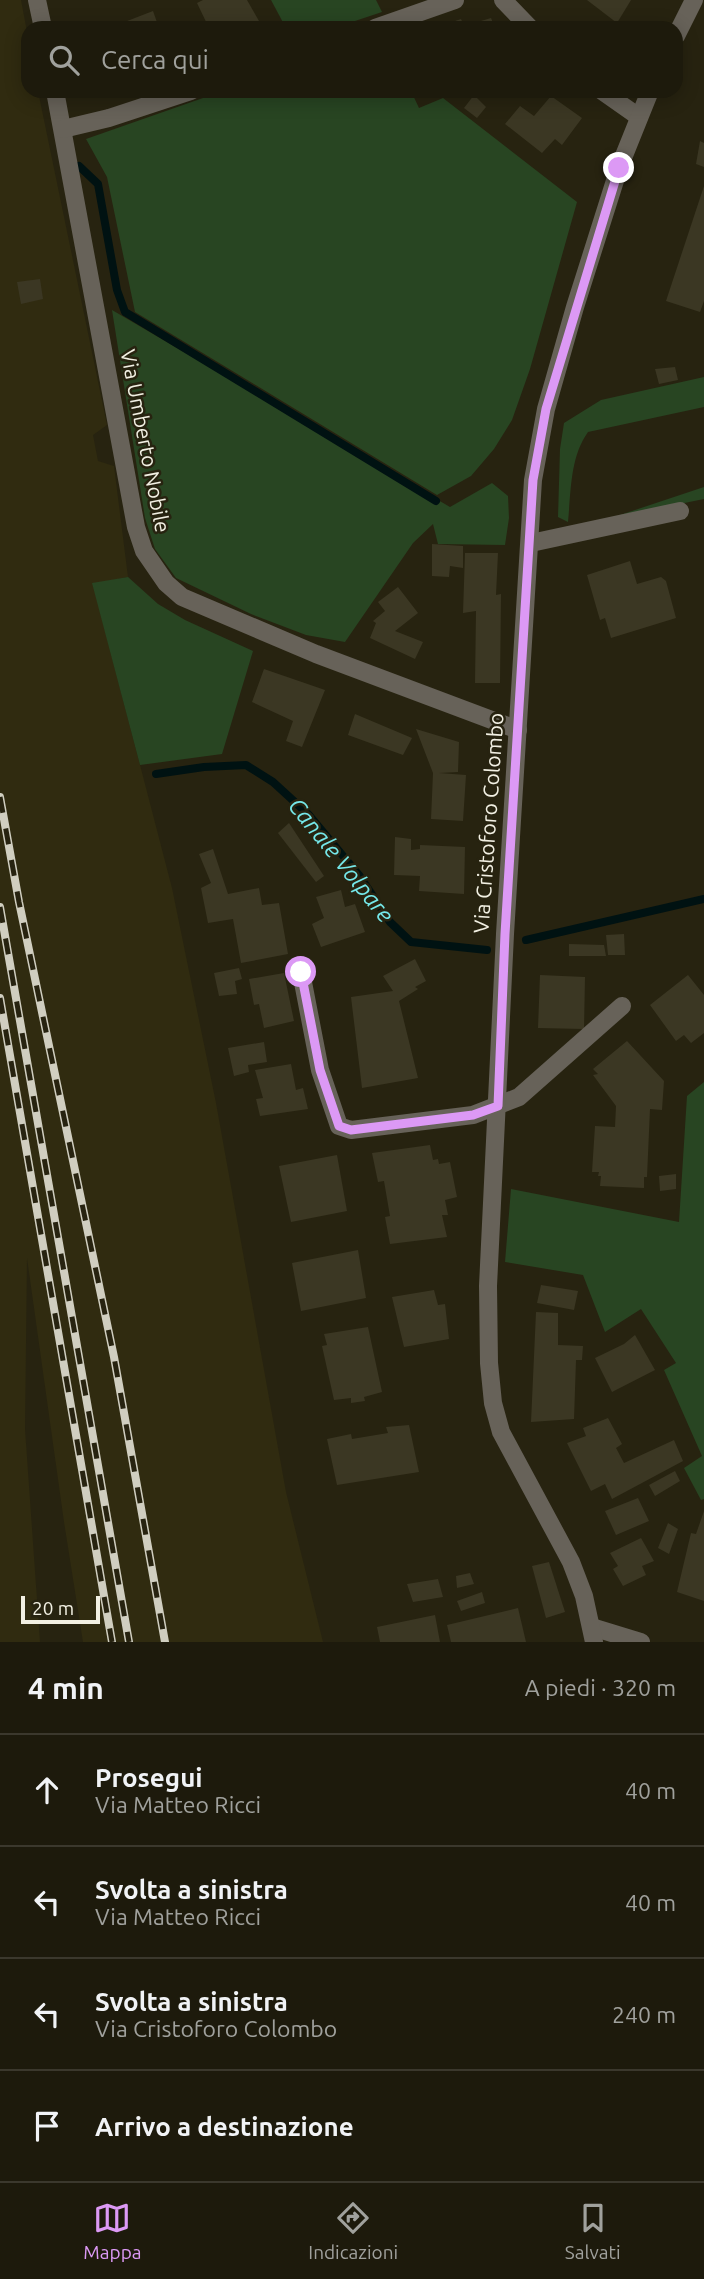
<!DOCTYPE html>
<html lang="it">
<meta charset="utf-8">
<style>
:root{--surface:#1d1a0c;--page:#2a271a;--text:#f1f3f6;--muted:#a0a19d;--line:#3b382d;--accent:#dc99f5}
body{margin:0;font-family:Ubuntu,sans-serif;background:var(--page);color:var(--text)}
.scale{position:absolute;left:21px;bottom:18px;width:79px;box-sizing:border-box;padding-left:7px;border:4px solid #f2f0e3;border-top:0;font-size:19px;line-height:24px;white-space:nowrap;color:#f2f0e3;-webkit-text-stroke:5px #272310;paint-order:stroke}
.stop{position:absolute;width:21px;height:21px;margin:-16px;border:5px solid #dc99f5;border-radius:50%;background:#fff}
.stop.end{background:#dc99f5;border-color:#fff;box-shadow:0 2px 7px #0008}
.list{margin:0;padding:0;list-style:none}
h2{display:flex;justify-content:space-between;align-items:center;height:91px;margin:0;padding:0 28px;font-size:30px}
h2 small{font-size:23px;font-weight:400;color:var(--muted)}
.list li{display:grid;grid-template-columns:46px 1fr auto;gap:21px;align-items:center;box-sizing:border-box;height:112px;padding:0 28px;border-top:2px solid var(--line)}
.list b{display:block;font-size:26px;white-space:nowrap}
.list p{margin:0;font-size:23px;white-space:nowrap;color:var(--muted)}
.list em{font-size:23px;font-style:normal;color:var(--muted)}
.icon{flex:none;width:38px;height:38px;fill:none;stroke:currentColor;stroke-width:2;stroke-linecap:round;stroke-linejoin:round}
.map{position:relative;flex:none;width:704px;height:1642px;overflow:hidden}
.search{position:absolute;background:var(--surface);box-shadow:0 4px 18px #0003;left:21px;right:21px;top:21px;height:77px;display:flex;align-items:center;gap:18px;box-sizing:border-box;padding:0 24px;border-radius:21px;color:var(--muted);font-size:26px}
.sheet{height:539px;background:var(--surface)}
nav{display:flex;justify-content:space-around;align-items:center;box-sizing:border-box;height:98px;border-top:2px solid var(--line);background:var(--surface);font-size:19px;color:var(--muted)}
nav a{display:grid;justify-items:center;gap:4px}
nav .on{color:var(--accent)}
.map>svg:first-child{display:block}
.built{fill:#302b10}
.green{fill:#284522}
.lines{fill:none;stroke-linecap:round;stroke-linejoin:round}
.stream{stroke:#001212;stroke-width:8}
.building{fill:#3b3723}
.minor{stroke:#676259;stroke-width:18}
.rail-casing{stroke:#d0cec0;stroke-width:8}
.rail{stroke:#272310;stroke-width:5;stroke-dasharray:16;stroke-linecap:butt}
.route{stroke:#dc99f5;stroke-width:9}
.labels{text-anchor:middle;stroke-width:5;stroke-linejoin:round;paint-order:stroke}
.street-label{font-size:21px;fill:#f2f0e3;stroke:#272310}
.water-label{font-size:23px;font-style:italic;fill:#75e8ea;stroke:#272310}
</style>
<div class="map">
<svg width="704" height="1642" viewBox="0 0 704 1642">
<rect width="100%" height="100%" fill="#272310"/>
<!-- built -->
<polygon class="built" points="0,0 21,0 28,37 28,91 38,91 107,425 93,435 98,461 114,466 128,577 93,584 172,888 216,1103 286,1492 323,1642 83,1642 64,1522 27,1258 25,1429 40,1642 0,1642"/>
<!-- green -->
<g class="green">
<polygon points="271,0 376,0 382,12 334,28 286,28"/>
<polygon points="223,91 411,91 419,108 443,98 577,202 530,369 512,420 494,449 471,476 437,495 135,312 107,177 86,139"/>
<polygon points="112,310 450,507 492,483 508,496 509,518 505,545 438,544 433,524 413,543 345,642 306,635 251,614 176,578 155,549 145,518"/>
<path d="M704,377V407L588,432C570,457 571,492 568,522L558,517L560,449L564,423L601,400Z"/>
<polygon points="704,487 704,499 611,518"/>
<polygon points="128,577 158,604 185,620 253,651 222,754 140,765 92,583"/>
<polygon points="704,1082 704,1499 701,1500 684,1468 702,1456 664,1370 676,1363 641,1309 605,1332 583,1275 505,1262 511,1189 679,1222 687,1096"/>
</g>
<g class="lines">
<!-- stream -->
<g class="stream">
<polyline points="79,166 98,184 117,290 125,312 436,501"/>
<polyline points="156,774 204,767 246,765 273,782 309,815 359,875 390,922 411,942 487,950"/>
<polyline points="526,940 704,899"/>
</g>
</g>
<!-- building -->
<g class="building">
<polygon points="203,0 247,0 259,21 246,28 209,28 197,3"/>
<polygon points="587,0 631,0 617,23"/>
<polygon points="153,11 159,28 109,28"/>
<polygon points="491,18 495,28 434,28 461,19 464,26"/>
<polygon points="474,95 486,107 477,118 464,108"/>
<polygon points="551,96 582,118 562,145 555,139 542,153 505,124 520,106 534,116"/>
<polygon points="700,141 704,143 704,167 696,164"/>
<polygon points="704,186 704,301 700,312 666,301"/>
<polygon points="40,279 43,299 21,304 17,282"/>
<polygon points="675,367 678,380 659,384 655,369"/>
<polygon points="432,544 463,546 463,568 450,566 449,577 432,576"/>
<polygon points="465,553 498,553 496,595 501,594 500,683 475,683 476,611 463,613"/>
<polygon points="630,561 637,584 661,577 666,581 676,618 611,638 605,618 600,620 587,575"/>
<polygon points="398,587 418,613 395,631 423,642 415,659 370,638 376,623 373,621 385,611 378,602"/>
<polygon points="264,669 325,690 302,747 286,741 293,721 252,702"/>
<polygon points="355,714 412,738 403,755 348,735"/>
<polygon points="416,729 459,742 458,772 439,773 466,775 463,821 431,819 433,773"/>
<polygon points="289,823 324,876 316,882 278,833"/>
<polygon points="395,837 411,839 411,850 420,849 420,845 465,847 464,894 419,891 420,876 394,875"/>
<polygon points="213,849 228,894 259,888 262,905 279,903 288,954 241,963 233,919 208,923 201,888 211,883 199,854"/>
<polygon points="341,890 345,907 355,904 365,932 321,947 312,924 324,918 316,897"/>
<polygon points="624,934 625,955 608,955 606,935"/>
<polygon points="569,944 604,945 606,956 569,956"/>
<polygon points="415,959 426,981 415,987 418,989 399,1001 418,1078 362,1088 351,997 393,991 383,976"/>
<polygon points="239,968 242,979 235,981 237,994 219,996 214,973"/>
<polygon points="284,973 294,1021 264,1028 259,1004 254,1005 249,979"/>
<polygon points="540,975 585,977 584,1029 538,1028"/>
<polygon points="688,975 704,995 704,1033 691,1043 684,1035 676,1041 650,1005"/>
<polygon points="627,1041 664,1081 662,1110 650,1109 647,1177 644,1177 644,1188 600,1186 601,1176 598,1176 599,1172 592,1172 595,1126 615,1127 616,1106 593,1075 598,1074 593,1069"/>
<polygon points="264,1042 267,1062 248,1065 249,1072 234,1076 228,1048"/>
<polygon points="291,1064 296,1090 303,1088 308,1109 260,1116 256,1099 263,1098 255,1070"/>
<polygon points="430,1145 433,1160 438,1159 439,1164 450,1162 457,1197 445,1200 448,1215 442,1215 447,1237 390,1244 385,1217 390,1216 384,1181 378,1182 372,1153"/>
<polygon points="337,1155 347,1211 291,1222 279,1166"/>
<polygon points="676,1174 676,1189 660,1191 659,1176"/>
<polygon points="358,1250 366,1298 301,1311 292,1263"/>
<polygon points="541,1285 578,1291 574,1310 537,1303"/>
<polygon points="434,1290 438,1305 445,1304 449,1339 404,1347 392,1297"/>
<polygon points="536,1312 558,1313 558,1345 583,1346 582,1360 576,1360 574,1419 531,1422"/>
<polygon points="368,1327 382,1392 364,1397 365,1401 351,1403 351,1398 334,1400 322,1346 327,1345 324,1334"/>
<polygon points="635,1335 655,1370 612,1392 595,1358 624,1344"/>
<polygon points="608,1418 622,1444 616,1448 624,1463 674,1440 683,1461 612,1499 605,1484 591,1491 567,1443 586,1436 583,1428"/>
<polygon points="409,1425 419,1472 337,1485 327,1439 351,1434 352,1439 388,1433 386,1427"/>
<polygon points="675,1471 680,1481 655,1496 649,1485"/>
<polygon points="638,1498 649,1521 616,1535 605,1511"/>
<polygon points="704,1511 704,1601 677,1592 691,1533 696,1534"/>
<polygon points="668,1523 678,1529 669,1554 658,1548"/>
<polygon points="641,1538 654,1561 642,1566 646,1575 623,1586 613,1569 618,1566 610,1553"/>
<polygon points="549,1562 565,1612 546,1618 532,1566"/>
<polygon points="470,1573 474,1584 457,1588 456,1576"/>
<polygon points="438,1579 443,1597 413,1602 407,1584"/>
<polygon points="482,1592 485,1603 461,1611 457,1601"/>
<polygon points="518,1608 526,1642 451,1642 447,1625"/>
<polygon points="435,1615 440,1642 380,1642 377,1627"/>
</g>
<g class="lines">
<!-- minor -->
<g class="minor">
<polyline points="37,0 43,28"/>
<polyline points="503,0 530,28"/>
<polyline points="375,28 455,0"/>
<polyline points="676,36 694,0"/>
<polyline points="55,91 136,527 144,551 166,583 182,597 316,654 518,730"/>
<polyline points="602,91 639,117"/>
<polyline points="63,129 109,118 191,91"/>
<polyline points="531,543 680,511"/>
<polyline points="301,972 320,1070 339,1126 351,1130 473,1115 519,1097 622,1006"/>
<polyline points="592,1627 641,1642"/>
<polyline points="594,1642 584,1596 571,1562 501,1432 493,1403 489,1363 488,1286 505,934 533,480 546,409 575,307 619,168 650,91"/>
</g>
<defs>
<g id="rail">
<polyline points="0,797 19,902 114,1357 165,1642"/>
<polyline points="0,907 129,1642"/>
<polyline points="0,998 112,1642"/>
</g>
</defs>
<!-- rail casing -->
<use href="#rail" class="rail-casing"/>
<!-- rail -->
<use href="#rail" class="rail"/>
</g>
<g class="lines">
<!-- route -->
<polyline class="route" points="301,972 320,1070 339,1126 351,1130 473,1115 498,1106 505,934 533,480 546,409 619,168"/>
</g>
<g class="labels">
<!-- street labels -->
<g class="street-label">
<text transform="translate(145 441) rotate(79)" y="7">Via Umberto Nobile</text>
<text transform="translate(489 823) rotate(-86)" y="7">Via Cristoforo Colombo</text>
</g>
<!-- water labels -->
<g class="water-label">
<text transform="translate(341 860) rotate(51)" y="8">Canale Volpare</text>
</g>
</g>
</svg>
<div class="scale">20 m</div>
<div class="stop" style="left:301px;top:972px"></div>
<div class="stop end" style="left:619px;top:168px"></div>
<div class="search"><svg class="icon" aria-label="search" viewBox="0 0 24 24"><circle cx="10" cy="10" r="6"/><path d="M15 15l6 6"/></svg>Cerca qui</div>
</div>
<section class="sheet">
<h2>4 min<small>A piedi · 320 m</small></h2>
<ul class="list">
<li><svg class="icon" aria-label="ahead" viewBox="0 0 24 24"><path d="M12 20V5M6 11l6-6 6 6"/></svg><div><b>Prosegui</b><p>Via Matteo Ricci</p></div><em>40 m</em></li>
<li><svg class="icon" aria-label="left" viewBox="0 0 24 24"><path d="M17 20v-9H6M10 6l-5 5 5 5"/></svg><div><b>Svolta a sinistra</b><p>Via Matteo Ricci</p></div><em>40 m</em></li>
<li><svg class="icon" aria-label="left" viewBox="0 0 24 24"><path d="M17 20v-9H6M10 6l-5 5 5 5"/></svg><div><b>Svolta a sinistra</b><p>Via Cristoforo Colombo</p></div><em>240 m</em></li>
<li><svg class="icon" aria-label="arrive" viewBox="0 0 24 24"><path d="M6 21V4h12l-3 4 3 4H6"/></svg><div><b>Arrivo a destinazione</b></div></li>
</ul>
</section>
<nav>
<a class="on"><svg class="icon" aria-label="map" viewBox="0 0 24 24"><path d="M3 6l6-2 6 2 6-2v14l-6 2-6-2-6 2zM9 4v14M15 6v14"/></svg>Mappa</a>
<a><svg class="icon" aria-label="directions" viewBox="0 0 24 24"><path d="M12 3l9 9-9 9-9-9zM9 14v-3h6M13 9l2 2-2 2"/></svg>Indicazioni</a>
<a><svg class="icon" aria-label="saved" viewBox="0 0 24 24"><path d="M7 4h10v16l-5-4-5 4z"/></svg>Salvati</a>
</nav>
